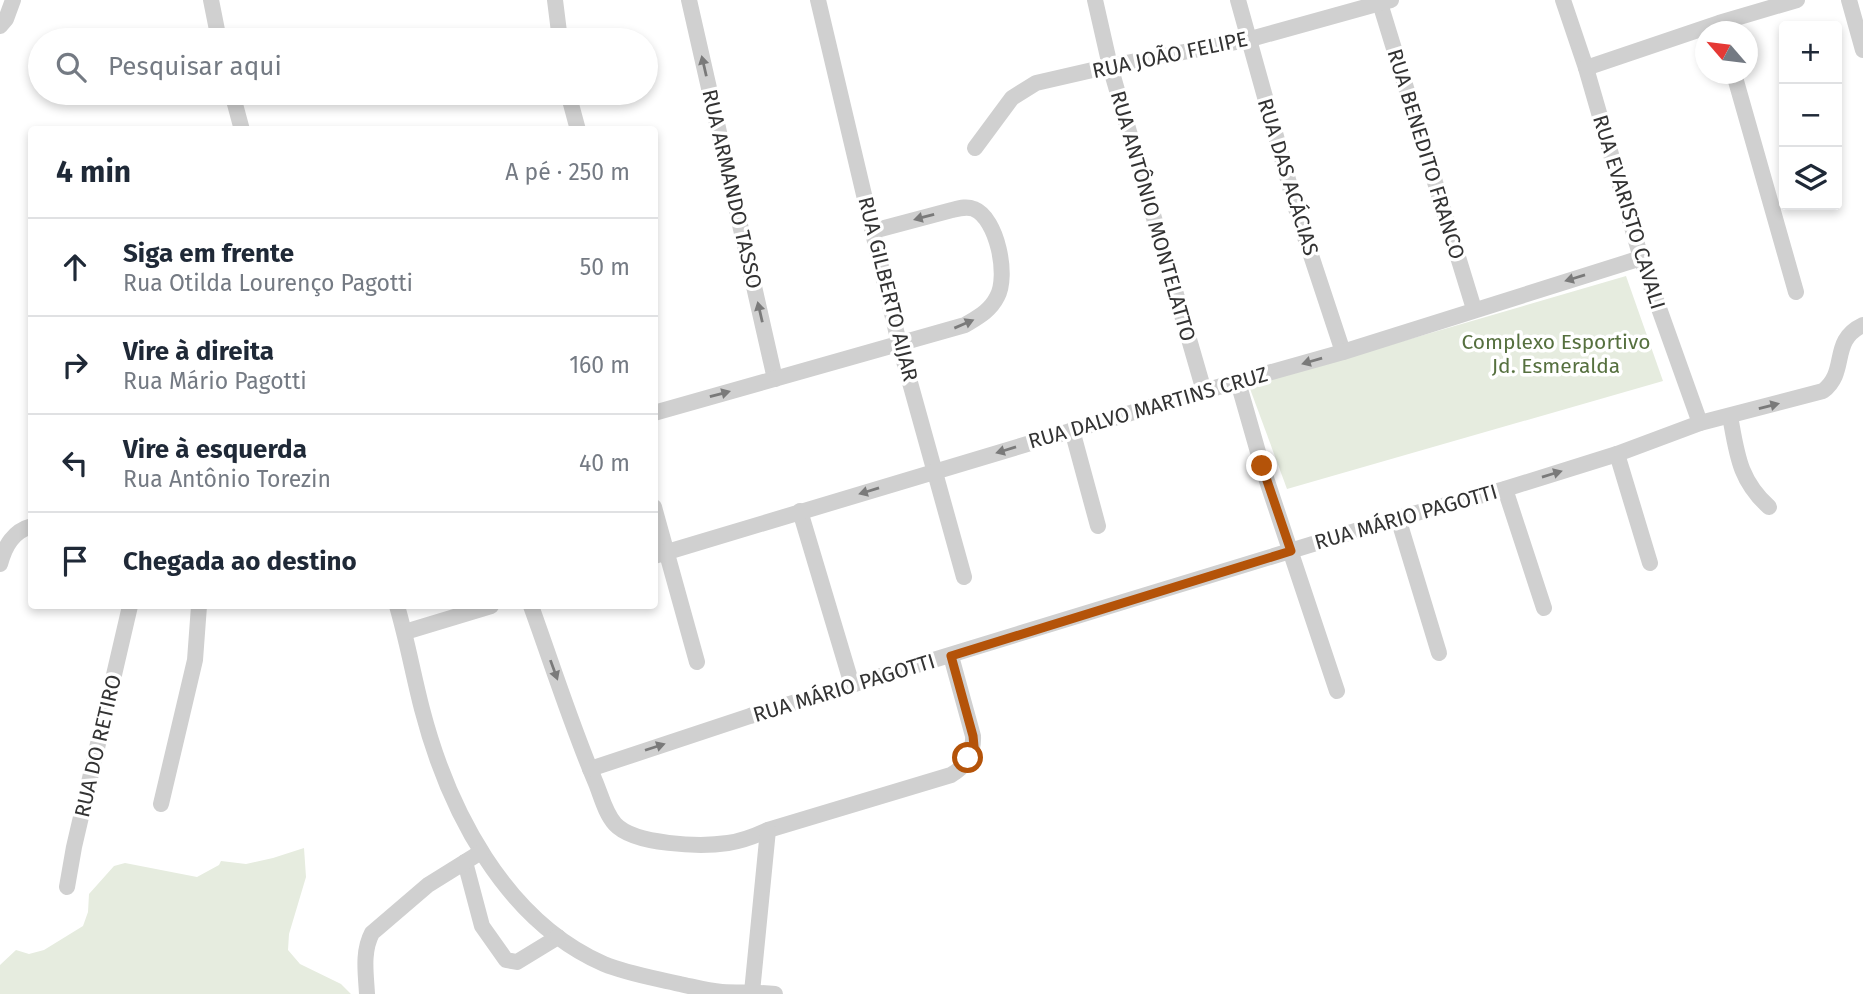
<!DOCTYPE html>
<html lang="pt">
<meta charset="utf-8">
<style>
:root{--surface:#fff;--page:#f6f6f7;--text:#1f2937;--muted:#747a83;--line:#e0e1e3}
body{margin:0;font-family:"Fira Sans",sans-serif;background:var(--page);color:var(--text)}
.controls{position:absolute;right:21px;top:21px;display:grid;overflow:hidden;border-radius:7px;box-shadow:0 4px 10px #0003}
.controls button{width:63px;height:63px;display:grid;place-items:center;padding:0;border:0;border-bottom:2px solid var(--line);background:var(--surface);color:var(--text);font:35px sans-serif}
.compass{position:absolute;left:1695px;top:21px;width:63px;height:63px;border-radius:50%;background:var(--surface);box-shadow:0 4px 10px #0003;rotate:298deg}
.stop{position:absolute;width:21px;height:21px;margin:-16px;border:5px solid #b45309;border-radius:50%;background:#fff}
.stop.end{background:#b45309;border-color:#fff;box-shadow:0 2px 7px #0008}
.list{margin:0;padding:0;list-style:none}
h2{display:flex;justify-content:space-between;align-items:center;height:91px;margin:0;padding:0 28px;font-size:30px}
h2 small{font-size:23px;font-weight:400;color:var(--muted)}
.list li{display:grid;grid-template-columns:46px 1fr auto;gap:21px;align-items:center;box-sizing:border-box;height:98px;padding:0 28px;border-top:2px solid var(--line)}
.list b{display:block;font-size:26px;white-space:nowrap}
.list p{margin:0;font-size:23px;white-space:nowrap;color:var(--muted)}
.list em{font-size:23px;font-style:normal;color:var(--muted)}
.icon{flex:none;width:38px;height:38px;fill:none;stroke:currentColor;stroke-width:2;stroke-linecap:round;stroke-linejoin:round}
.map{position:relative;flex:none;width:1863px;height:994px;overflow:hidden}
.search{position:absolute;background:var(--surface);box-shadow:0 4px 10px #0003;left:28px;top:28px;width:630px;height:77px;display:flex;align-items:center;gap:18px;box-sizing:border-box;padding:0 24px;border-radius:38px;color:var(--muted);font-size:26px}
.panel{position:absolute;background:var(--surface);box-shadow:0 4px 10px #0003;left:28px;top:126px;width:630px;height:483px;border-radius:7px}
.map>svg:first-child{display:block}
.green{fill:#e6ecdf}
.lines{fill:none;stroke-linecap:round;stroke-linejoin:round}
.minor{stroke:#d0d0d0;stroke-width:16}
.oneway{fill:#7a7a7a}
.route{stroke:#b45309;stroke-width:9}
.labels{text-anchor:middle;stroke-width:7;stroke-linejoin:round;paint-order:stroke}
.street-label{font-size:21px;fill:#333;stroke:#fff}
.park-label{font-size:21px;fill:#56703f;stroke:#fff}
</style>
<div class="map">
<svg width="1863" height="994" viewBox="0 0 1863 994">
<rect width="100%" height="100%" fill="#fff"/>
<!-- green -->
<g class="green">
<polygon points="1626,276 1663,381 1287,489 1249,386"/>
<polygon points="304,848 306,877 289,934 288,950 300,964 341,984 351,994 0,994 0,965 16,950 29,954 44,950 83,926 88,912 89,894 114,866 125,863 197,877 219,865 221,861 246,864 273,858"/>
</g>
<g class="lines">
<!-- minor -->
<g class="minor">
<polyline points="211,0 219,40"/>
<polyline points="555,0 560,40"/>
<polyline points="689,0 775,379"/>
<polyline points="818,0 899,343 964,577"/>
<polyline points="1095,0 1110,66 1204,391"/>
<polyline points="1238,0 1299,219 1343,352"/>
<polyline points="1379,0 1474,309"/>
<polyline points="1563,0 1586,68 1641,258 1700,423"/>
<polyline points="1849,0 1863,50"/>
<polyline points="0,26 6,19 13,0"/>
<polyline points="1586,68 1719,23 1797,0"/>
<polyline points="1734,74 1796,292"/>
<polyline points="232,93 242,130"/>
<polyline points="568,93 578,130"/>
<polyline points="975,148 1012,98 1036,83 1110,66 1247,40 1391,0"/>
<polyline points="1238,382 1262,466 1337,691"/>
<path d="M654,413L965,325C978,317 990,311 997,297C1009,276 997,218 974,209C967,206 960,208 952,210L873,231"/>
<path d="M1730,416C1737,454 1739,480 1769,507"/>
<polyline points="1072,430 1098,526"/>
<polyline points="1617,454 1650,563"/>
<polyline points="1505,489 1544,608"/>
<polyline points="654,507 697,662"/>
<polyline points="800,511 852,685"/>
<polyline points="1398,518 1439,653"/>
<polyline points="654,556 1204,391 1343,352 1641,258"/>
<path d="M0,564C5,546 13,531 32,526"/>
<path d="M397,606C407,640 413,674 422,709C448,809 504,920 604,964C628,974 655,978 680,984C694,987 708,991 722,992C740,993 757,992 775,994"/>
<path d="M531,606C552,664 571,724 595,781C601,795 605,813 615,824C634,845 701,847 728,843C743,841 755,836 768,830L951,775C965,767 974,754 973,736L951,656"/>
<polyline points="405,632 491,606"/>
<path d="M590,769L750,716L1398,518L1505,489L1617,454L1700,423L1823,391C1849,371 1829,341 1863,325"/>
<polyline points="161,804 195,660 199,606"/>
<polyline points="465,862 482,926 506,960 517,962 558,937"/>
<polyline points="67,887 74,847 130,606"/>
<polyline points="752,992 768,830"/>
<path d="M367,994C366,974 362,952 372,933L428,885L481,852"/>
</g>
</g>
<!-- one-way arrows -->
<defs><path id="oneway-solid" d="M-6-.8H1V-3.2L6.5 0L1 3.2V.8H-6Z" transform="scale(1.75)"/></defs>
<g class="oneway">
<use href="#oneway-solid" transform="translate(704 66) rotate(-103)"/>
<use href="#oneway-solid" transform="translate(924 217) rotate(165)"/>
<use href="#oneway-solid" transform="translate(1575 278) rotate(163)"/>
<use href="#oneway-solid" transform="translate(760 312) rotate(-103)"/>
<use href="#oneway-solid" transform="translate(964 324) rotate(-23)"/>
<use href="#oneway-solid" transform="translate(1312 361) rotate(164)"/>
<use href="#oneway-solid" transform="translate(720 394) rotate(-15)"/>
<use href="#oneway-solid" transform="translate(1769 406) rotate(-14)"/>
<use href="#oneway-solid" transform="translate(1006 450) rotate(163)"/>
<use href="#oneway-solid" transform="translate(1552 474) rotate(-17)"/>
<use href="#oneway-solid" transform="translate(869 491) rotate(163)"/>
<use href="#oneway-solid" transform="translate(554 670) rotate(70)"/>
<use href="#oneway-solid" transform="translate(655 747) rotate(-18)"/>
</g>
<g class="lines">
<!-- route -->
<polyline class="route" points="968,758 974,746 973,736 951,656 1291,551 1262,466"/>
</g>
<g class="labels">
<!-- street labels -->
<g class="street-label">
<text transform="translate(1170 55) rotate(-12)" y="7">RUA JOÃO FELIPE</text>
<text transform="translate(1426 154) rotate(73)" y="7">RUA BENEDITO FRANCO</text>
<text transform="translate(1288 177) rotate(73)" y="7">RUA DAS ACÁCIAS</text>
<text transform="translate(732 189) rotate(77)" y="7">RUA ARMANDO TASSO</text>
<text transform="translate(1629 212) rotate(73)" y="7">RUA EVARISTO CAVALI</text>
<text transform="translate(1153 216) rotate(74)" y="7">RUA ANTÔNIO MONTELATTO</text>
<text transform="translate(888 289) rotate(76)" y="7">RUA GILBERTO AIJAR</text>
<text transform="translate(1148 408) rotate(-16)" y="7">RUA DALVO MARTINS CRUZ</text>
<text transform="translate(1406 517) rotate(-16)" y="7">RUA MÁRIO PAGOTTI</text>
<text transform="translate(844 688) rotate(-17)" y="7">RUA MÁRIO PAGOTTI</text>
<text transform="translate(98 746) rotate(-77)" y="7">RUA DO RETIRO</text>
</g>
<!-- park labels -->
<g class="park-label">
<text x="1556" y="349">Complexo Esportivo<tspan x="1556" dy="24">Jd. Esmeralda</tspan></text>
</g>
</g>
</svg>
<div class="controls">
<button>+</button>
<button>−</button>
<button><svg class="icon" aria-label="layers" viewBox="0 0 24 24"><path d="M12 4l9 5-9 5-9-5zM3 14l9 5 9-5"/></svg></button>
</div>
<svg class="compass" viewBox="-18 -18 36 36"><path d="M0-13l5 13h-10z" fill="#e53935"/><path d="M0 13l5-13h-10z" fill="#747a83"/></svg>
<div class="stop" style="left:968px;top:758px"></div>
<div class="stop end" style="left:1262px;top:466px"></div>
<div class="search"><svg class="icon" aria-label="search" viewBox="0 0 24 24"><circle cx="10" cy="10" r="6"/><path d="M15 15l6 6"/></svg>Pesquisar aqui</div>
<section class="panel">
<h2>4 min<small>A pé · 250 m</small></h2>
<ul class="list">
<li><svg class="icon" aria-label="ahead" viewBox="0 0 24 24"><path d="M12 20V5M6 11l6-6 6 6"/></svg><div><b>Siga em frente</b><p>Rua Otilda Lourenço Pagotti</p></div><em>50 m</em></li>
<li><svg class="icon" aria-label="right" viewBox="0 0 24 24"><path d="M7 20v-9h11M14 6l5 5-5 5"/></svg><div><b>Vire à direita</b><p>Rua Mário Pagotti</p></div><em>160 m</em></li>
<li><svg class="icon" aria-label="left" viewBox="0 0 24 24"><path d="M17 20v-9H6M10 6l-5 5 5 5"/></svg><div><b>Vire à esquerda</b><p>Rua Antônio Torezin</p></div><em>40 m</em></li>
<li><svg class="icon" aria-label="arrive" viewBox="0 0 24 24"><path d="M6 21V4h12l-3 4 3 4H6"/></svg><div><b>Chegada ao destino</b></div></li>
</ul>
</section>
</div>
